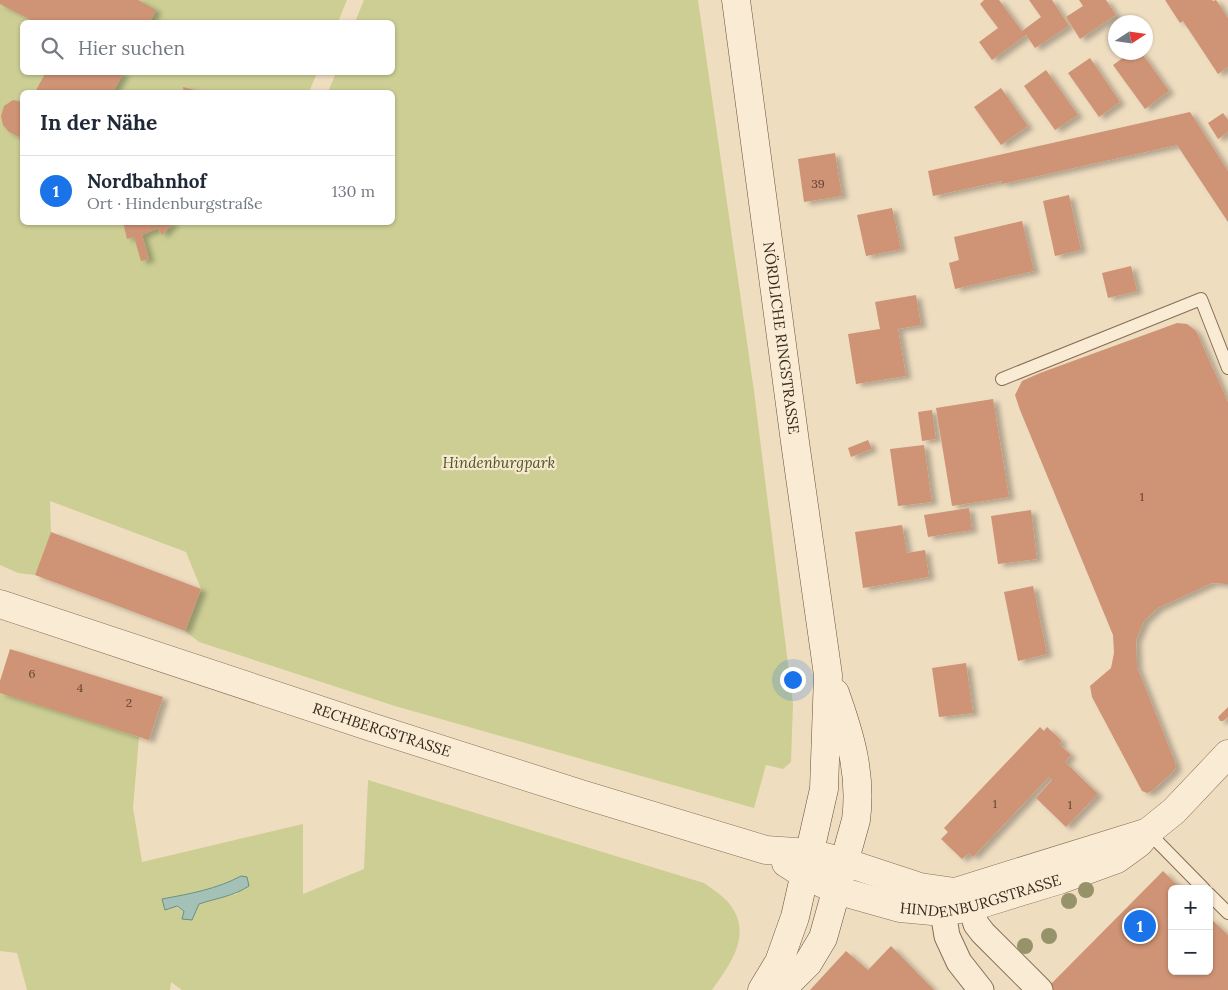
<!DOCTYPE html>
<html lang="de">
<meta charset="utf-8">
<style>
:root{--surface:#fff;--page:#f2f2f3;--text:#1f2937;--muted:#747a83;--line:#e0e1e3;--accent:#1a73e8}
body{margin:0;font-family:Lora,serif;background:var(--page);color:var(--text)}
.controls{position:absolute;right:15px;bottom:15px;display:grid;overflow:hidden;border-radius:8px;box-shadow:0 1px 4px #0004}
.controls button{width:45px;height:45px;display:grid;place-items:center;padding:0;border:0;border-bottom:1px solid var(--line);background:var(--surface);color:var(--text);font:25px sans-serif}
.compass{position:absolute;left:1108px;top:15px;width:45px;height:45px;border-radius:50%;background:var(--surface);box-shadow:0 1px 4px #0004;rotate:78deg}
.you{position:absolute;left:792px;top:679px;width:18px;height:18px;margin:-12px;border:4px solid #fff;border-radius:50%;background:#1a73e8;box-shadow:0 0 0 8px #1a73e833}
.badge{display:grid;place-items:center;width:32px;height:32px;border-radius:50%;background:var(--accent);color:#fff;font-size:16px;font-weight:700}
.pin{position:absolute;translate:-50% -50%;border:2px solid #fff;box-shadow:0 1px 5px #0006}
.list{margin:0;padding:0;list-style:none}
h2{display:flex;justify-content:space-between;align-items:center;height:65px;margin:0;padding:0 20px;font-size:21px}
h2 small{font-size:16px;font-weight:400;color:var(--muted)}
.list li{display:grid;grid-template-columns:32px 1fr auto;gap:15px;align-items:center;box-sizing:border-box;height:70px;padding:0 20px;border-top:1px solid var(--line)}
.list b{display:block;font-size:19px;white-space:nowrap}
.list p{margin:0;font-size:16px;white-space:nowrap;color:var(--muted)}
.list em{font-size:16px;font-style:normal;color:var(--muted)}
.icon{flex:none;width:28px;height:28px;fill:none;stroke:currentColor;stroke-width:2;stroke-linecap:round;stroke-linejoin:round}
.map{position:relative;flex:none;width:1228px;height:990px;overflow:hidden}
.search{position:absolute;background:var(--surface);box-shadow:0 1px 4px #0004;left:20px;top:20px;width:375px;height:55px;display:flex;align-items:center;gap:12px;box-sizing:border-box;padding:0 18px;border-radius:8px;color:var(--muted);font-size:19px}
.panel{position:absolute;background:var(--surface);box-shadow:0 1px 4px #0004;left:20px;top:90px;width:375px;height:135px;border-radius:8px}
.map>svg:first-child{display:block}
.green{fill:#ccce94;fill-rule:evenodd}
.water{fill:#a3c1b6;stroke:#6a9083}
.building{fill:#cf9375;filter:url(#shadow)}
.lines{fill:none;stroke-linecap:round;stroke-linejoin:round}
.service-casing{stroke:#896e57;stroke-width:14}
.minor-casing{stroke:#896e57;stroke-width:27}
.tertiary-casing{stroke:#896e57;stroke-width:29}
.secondary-casing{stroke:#6b4f3b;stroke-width:29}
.service{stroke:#faebd4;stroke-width:12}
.minor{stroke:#faebd4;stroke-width:25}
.tertiary{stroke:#faebd4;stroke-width:28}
.secondary{stroke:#faebd4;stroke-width:28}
.tree{fill:#969269}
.labels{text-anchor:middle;stroke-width:4.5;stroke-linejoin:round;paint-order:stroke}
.number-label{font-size:12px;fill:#5e4332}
.street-label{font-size:15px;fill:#38281c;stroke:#f7e8d0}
.park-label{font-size:15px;font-style:italic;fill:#4d5522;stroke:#f7e8d0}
</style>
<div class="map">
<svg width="1228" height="990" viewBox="0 0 1228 990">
<defs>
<filter id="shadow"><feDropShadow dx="5.5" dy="3" stdDeviation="2.5" flood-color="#0004"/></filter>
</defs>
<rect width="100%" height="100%" fill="#efddc0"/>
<!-- green -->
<g class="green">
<polygon points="0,0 347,0 338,22 22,22 22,72 317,73 309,92 22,92 22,222 392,222 392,92 328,92 336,73 392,72 392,22 355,22 364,0 698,0 754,391 793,704 791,762 783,769 766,765 754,808 395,706 199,642 185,631 201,589 186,552 50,501 51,532 35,575 18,573 0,565"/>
<path d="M0,692L139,737L133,808L142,862L303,824V894L364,869L368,780L704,883C712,889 722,895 728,902C754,933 731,963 712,990H182L171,982L170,990H27L17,953L0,951ZM241,876L237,894C218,897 201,902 184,911L162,900C189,894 217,889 241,876Z"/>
</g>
<!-- water -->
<path class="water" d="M241,876L247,877L249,886C234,896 217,898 199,904L192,920L182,919L184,911L177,906L165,910L162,899C189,894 217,889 241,876Z"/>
<!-- building -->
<g class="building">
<polygon points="0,0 138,0 156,10 150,22 35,22 0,4"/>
<polygon points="984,0 999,0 1022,31 1041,17 1029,0 1052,0 1069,26 1035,48 1026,35 992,60 979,42 998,28 980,4"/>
<polygon points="1079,0 1106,0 1116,15 1080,39 1066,17 1083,6"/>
<polygon points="1165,0 1212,0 1213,1 1216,0 1228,18 1228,67 1218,74 1183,21 1180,23"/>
<polygon points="1131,52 1141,52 1169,91 1145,109 1113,65"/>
<polygon points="1090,58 1120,102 1099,117 1068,73"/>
<polygon points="1046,70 1078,115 1055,130 1024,86"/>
<polygon points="46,72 124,72 113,92 35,92"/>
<polygon points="183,87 203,92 184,92"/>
<polygon points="1001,88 1028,126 1001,145 974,107"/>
<polygon points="13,100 22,102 22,138 9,132 3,125 1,116 4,106"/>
<polygon points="1190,112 1228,171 1228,222 1177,145 1002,184 1002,181 933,196 928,171"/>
<polygon points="1223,113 1228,120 1228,132 1218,139 1208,123"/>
<polygon points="835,153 842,196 804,202 798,159"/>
<polygon points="1069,195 1081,250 1055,256 1043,201"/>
<polygon points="892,208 901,249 866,256 857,215"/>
<polygon points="1022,221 1034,271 955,289 949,263 959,260 954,237"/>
<polygon points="123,222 174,222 162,235 158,228 142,235 149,259 141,261 134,237 127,239"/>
<polygon points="1131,266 1137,291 1108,298 1102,273"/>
<polygon points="916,295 921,325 898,329 906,376 856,384 848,334 880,329 875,302"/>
<polygon points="1177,323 1187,324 1196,331 1228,402 1228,584 1212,583 1158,608 1144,621 1136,640 1137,667 1175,762 1176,767 1173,772 1152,791 1147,793 1142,791 1092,697 1090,686 1111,668 1114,653 1113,635 1020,410 1015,395 1022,381 1040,373"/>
<polygon points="993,399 1009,497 952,506 936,408"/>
<polygon points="932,410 936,439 922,441 918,412"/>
<polygon points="868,440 872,449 851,457 848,448"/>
<polygon points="924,445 932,502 898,506 890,449"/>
<polygon points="969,508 972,530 928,537 924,515"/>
<polygon points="1031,510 1037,559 998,564 991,516"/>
<polygon points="902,525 907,553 925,550 929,577 863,588 855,532"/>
<polygon points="51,532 201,589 185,631 35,575"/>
<polygon points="1033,586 1047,654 1018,661 1004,592"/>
<polygon points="10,649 163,697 149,740 0,693 0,681"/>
<polygon points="966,663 973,713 939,717 932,668"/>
<polygon points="1228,707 1228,717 1223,721 1220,721 1218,717"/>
<polygon points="1040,727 1044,731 1047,727 1062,741 1059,744 1071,755 1065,762 1098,794 1066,827 1036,798 1052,780 1049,777 973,857 969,853 962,859 941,839 948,832 944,828"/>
<polygon points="1163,871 1181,889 1172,889 1172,971 1209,971 1209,917 1228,935 1228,990 1052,990 1049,986"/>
<polygon points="891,946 934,990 810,990 846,951 868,970"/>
</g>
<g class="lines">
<defs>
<g id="service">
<polyline points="1002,379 1201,299 1228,368"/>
<polyline points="1148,832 1204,889"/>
<polyline points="1209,894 1228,913"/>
</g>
<polyline id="minor" points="981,990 959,962 947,936 943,912 955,892 971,907 976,924 983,933 1040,990"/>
<g id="tertiary">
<path id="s1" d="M0,604L371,727L581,794L766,850L810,853L844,862L920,887L955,892L1148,832"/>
<path id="s2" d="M786,863L805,875L836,890L900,908L943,912L971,907L1059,880L1117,859L1139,843L1148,832L1174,811L1228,754"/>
</g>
<g id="secondary">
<path id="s3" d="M736,0L795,442L828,675L824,789L795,917L779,962L762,990"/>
<path d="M781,990L808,963L823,938L856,820C862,774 850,735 835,693"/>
</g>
</defs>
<!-- service casing -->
<use href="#service" class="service-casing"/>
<!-- minor casing -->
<use href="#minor" class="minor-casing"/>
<!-- tertiary casing -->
<use href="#tertiary" class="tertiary-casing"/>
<!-- secondary casing -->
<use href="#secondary" class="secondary-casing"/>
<!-- service -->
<use href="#service" class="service"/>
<!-- minor -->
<use href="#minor" class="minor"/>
<!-- tertiary -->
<use href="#tertiary" class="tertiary"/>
<!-- secondary -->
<use href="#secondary" class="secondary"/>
</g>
<!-- trees -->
<g class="tree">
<circle cx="1086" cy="890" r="8"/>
<circle cx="1069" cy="901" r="8"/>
<circle cx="1049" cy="936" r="8"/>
<circle cx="1025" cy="946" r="8"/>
</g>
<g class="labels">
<!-- number labels -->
<g class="number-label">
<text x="818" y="188">39</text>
<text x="1142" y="501">1</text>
<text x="32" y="678">6</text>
<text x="80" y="692">4</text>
<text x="129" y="707">2</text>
<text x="995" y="808">1</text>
<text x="1070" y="809">1</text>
</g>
<!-- street labels -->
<g class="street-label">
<text dy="5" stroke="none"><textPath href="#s3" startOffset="341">NÖRDLICHE RINGSTRASSE</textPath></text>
<text dy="5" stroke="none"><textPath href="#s1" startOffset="402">RECHBERGSTRASSE</textPath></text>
<text dy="5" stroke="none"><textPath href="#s2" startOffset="206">HINDENBURGSTRASSE</textPath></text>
</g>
<!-- park labels -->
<g class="park-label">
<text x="499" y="468">Hindenburgpark</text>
</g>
</g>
</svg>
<div class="controls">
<button>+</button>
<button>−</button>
</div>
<svg class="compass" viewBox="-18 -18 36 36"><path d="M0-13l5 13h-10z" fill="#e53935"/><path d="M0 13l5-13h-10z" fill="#747a83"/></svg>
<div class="you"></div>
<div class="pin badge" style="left:1140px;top:926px">1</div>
<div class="search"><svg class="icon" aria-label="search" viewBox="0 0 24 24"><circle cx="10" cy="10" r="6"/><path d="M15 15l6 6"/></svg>Hier suchen</div>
<section class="panel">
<h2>In der Nähe<small></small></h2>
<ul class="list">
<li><span class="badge">1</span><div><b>Nordbahnhof</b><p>Ort · Hindenburgstraße</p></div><em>130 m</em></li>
</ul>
</section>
</div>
